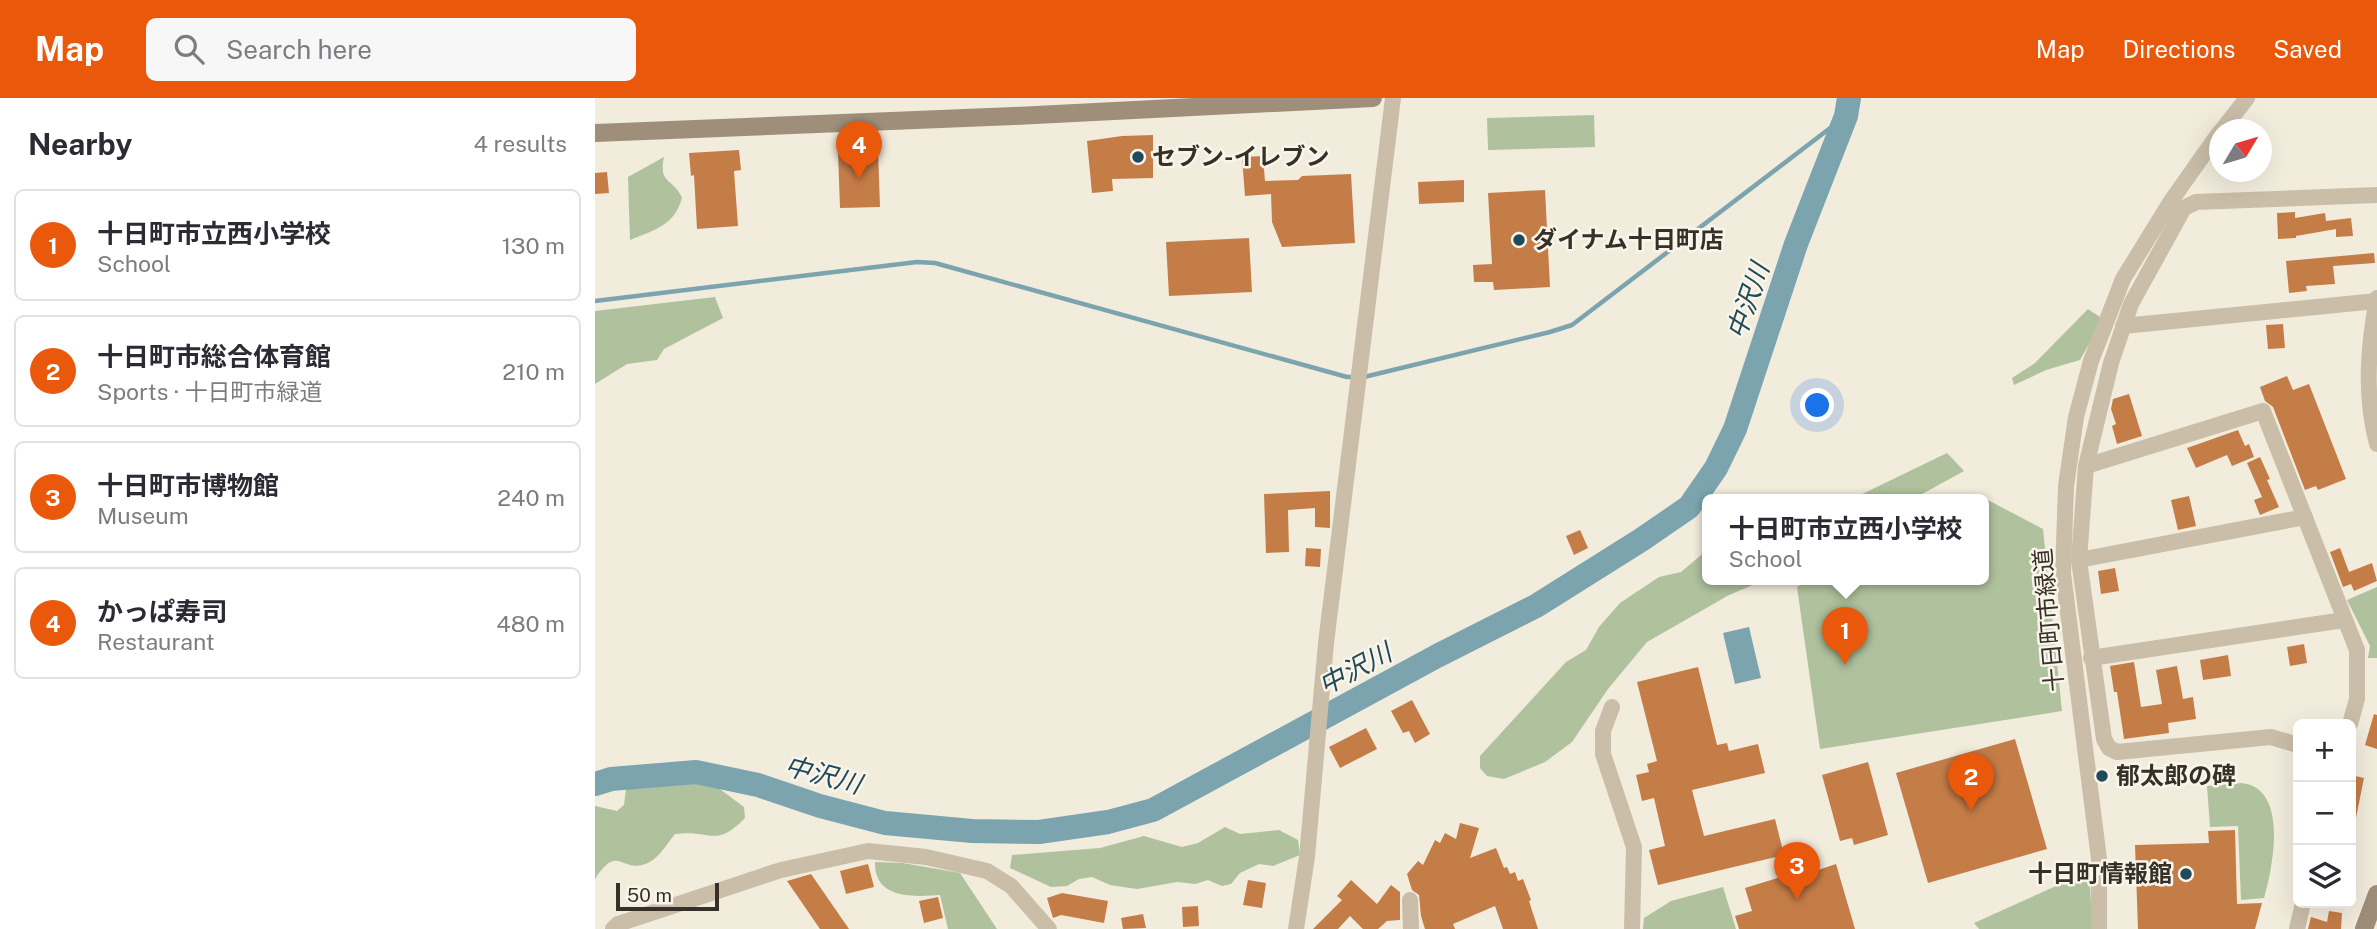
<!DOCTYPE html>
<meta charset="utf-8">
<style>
:root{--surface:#fff;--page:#f7f7f7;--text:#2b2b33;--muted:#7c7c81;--line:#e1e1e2;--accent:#ea580c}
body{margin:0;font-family:"Public Sans","Noto Sans JP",sans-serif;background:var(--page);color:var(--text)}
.controls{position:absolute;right:21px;bottom:21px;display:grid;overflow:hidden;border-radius:10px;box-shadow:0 7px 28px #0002}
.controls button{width:63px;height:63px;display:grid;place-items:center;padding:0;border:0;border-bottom:2px solid var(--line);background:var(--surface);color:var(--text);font:35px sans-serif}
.compass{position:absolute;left:1614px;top:21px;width:63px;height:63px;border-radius:50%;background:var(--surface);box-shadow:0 7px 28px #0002;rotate:52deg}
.scale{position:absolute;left:21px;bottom:18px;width:103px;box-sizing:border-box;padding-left:7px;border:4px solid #373029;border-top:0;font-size:19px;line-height:24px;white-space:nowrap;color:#373029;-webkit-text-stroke:5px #faf5ea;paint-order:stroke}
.you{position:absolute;left:1223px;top:308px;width:24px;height:24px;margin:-18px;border:5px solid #fff;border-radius:50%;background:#1a73e8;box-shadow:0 0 0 10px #1a73e833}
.badge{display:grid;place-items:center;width:46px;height:46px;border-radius:50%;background:var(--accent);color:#fff;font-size:23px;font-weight:700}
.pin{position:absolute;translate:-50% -58px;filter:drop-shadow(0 2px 4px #0008)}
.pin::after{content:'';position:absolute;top:37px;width:24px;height:21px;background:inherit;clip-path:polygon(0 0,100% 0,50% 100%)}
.popup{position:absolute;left:1107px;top:396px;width:287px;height:91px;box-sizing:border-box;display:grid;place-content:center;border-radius:10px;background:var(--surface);filter:drop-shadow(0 2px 5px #0005);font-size:23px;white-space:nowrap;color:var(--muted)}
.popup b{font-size:26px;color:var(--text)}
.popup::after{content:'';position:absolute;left:50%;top:100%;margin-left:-14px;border:14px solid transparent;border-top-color:var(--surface)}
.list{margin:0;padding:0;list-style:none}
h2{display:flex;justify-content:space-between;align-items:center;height:91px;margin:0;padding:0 28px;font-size:30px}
h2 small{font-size:23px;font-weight:400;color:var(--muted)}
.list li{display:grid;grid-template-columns:46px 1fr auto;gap:21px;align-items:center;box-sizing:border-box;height:112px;margin:0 14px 14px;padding:0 14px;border:2px solid var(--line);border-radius:10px}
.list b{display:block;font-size:26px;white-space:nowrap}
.list p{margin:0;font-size:23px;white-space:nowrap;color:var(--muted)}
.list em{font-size:23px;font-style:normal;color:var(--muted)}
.icon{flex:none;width:38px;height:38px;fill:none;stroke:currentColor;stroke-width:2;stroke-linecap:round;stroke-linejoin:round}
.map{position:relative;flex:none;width:1782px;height:831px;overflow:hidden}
header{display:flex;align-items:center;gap:42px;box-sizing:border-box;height:98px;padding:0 35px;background:var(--accent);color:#fff}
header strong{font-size:33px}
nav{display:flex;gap:38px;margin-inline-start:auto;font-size:24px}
.search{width:490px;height:63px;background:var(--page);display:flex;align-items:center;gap:18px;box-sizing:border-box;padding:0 24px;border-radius:10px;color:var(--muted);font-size:26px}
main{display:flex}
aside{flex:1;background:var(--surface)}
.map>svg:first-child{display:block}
.green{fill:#afc19d}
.water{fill:#7ca4af}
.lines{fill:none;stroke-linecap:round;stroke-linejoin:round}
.stream{stroke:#7ca4af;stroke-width:4.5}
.river{stroke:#7ca4af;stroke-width:24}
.building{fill:#c57d48}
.street{stroke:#cabea9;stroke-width:16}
.secondary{stroke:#9e8e7a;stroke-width:18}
.poi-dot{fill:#1e4a59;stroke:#faf5ea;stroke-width:2.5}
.labels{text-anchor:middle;stroke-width:5;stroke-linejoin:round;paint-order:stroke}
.poi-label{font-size:24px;font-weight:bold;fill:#373029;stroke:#faf5ea;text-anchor:start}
.street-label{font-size:24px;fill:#373029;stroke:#faf5ea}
.water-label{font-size:26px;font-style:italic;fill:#1e4a59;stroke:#faf5ea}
</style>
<header>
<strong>Map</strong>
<div class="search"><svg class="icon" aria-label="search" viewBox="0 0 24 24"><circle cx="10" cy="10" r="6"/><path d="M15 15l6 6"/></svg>Search here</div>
<nav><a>Map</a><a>Directions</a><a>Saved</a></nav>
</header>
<main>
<aside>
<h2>Nearby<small>4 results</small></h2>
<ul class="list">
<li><span class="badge">1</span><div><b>十日町市立西小学校</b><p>School</p></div><em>130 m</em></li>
<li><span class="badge">2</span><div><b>十日町市総合体育館</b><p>Sports · 十日町市緑道</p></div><em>210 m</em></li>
<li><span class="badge">3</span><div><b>十日町市博物館</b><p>Museum</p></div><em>240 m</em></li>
<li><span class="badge">4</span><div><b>かっぱ寿司</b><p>Restaurant</p></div><em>480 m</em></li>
</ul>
</aside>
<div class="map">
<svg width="1782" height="831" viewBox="0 0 1782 831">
<rect width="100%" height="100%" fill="#f2ecdd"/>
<!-- green -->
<g class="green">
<polygon points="999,17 1000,49 893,52 892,20"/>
<path d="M69,59C63,87 79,80 87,100C79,128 59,132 35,142L33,79Z"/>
<polygon points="120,199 128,220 69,251 62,262 32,266 0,286 0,213"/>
<polygon points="1493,211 1508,221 1485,262 1451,272 1419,287 1417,280 1440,265"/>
<polygon points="1352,355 1369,373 1318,401 1257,401"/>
<polygon points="1389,400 1448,431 1467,613 1225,651 1202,489 1214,481 1388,481 1388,401 1376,401"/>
<polygon points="1112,452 1112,481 1172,481 1134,497 1052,544 1013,591 977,644 950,664 909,681 892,678 885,670 885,658 971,564 991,552 1004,529 1025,505 1064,479 1086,474"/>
<polygon points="1782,489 1782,560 1773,560 1775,548 1752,502"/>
<path d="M97,681L122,689L149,709L150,720C120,751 116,731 80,736C71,747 62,764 47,767C25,772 22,747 0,781V708L22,713L29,707L31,691L40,685Z"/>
<path d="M1646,685C1694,689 1678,769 1669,800L1646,802L1643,728L1615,729L1612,688Z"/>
<polygon points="630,729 645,736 684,732 703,742 705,757 678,768 664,766 645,775 636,786 627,788 613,782 600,786 582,784 542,791 515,787 497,779 484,781 472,788 456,789 415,770 417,757 505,750 549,738 587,749 603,745"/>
<path d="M280,764L308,765L365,775L402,831H353L345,797C318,799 279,801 280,764Z"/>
<polygon points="1481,779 1492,780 1495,786 1497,831 1384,831 1379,825"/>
<polygon points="1128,789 1141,831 1048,831 1049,820 1076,803"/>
</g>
<!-- water -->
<polygon class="water" points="1154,529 1166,580 1140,586 1128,535"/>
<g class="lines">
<!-- stream -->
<g class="stream">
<polyline points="0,203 322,164 340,165 752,279 760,279"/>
<polyline points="769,279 955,234 977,227 1251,18"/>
</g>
<!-- river -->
<polyline class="river" points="0,686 16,681 101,674 163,687 225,708 290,725 377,733 444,734 513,724 558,712 842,558 941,508 1046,442 1094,409 1121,370 1140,331 1201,146 1251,18 1254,0"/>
</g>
<!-- building -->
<g class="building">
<polygon points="558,37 558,80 517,81 518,93 497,95 492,43 527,38"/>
<polygon points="144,52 146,72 139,73 143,128 102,131 99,77 96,78 94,55"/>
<polygon points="283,52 285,109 245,110 243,54"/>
<polygon points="668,58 670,83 703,82 707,78 756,76 760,145 687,149 677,124 676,96 650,98 647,59"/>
<polygon points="12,74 14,95 0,96 0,75"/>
<polygon points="869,82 869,104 824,106 823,84"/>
<polygon points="950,92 955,189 899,192 898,184 879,184 878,167 897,166 893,95"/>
<polygon points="1700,114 1700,120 1730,115 1731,123 1756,120 1758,138 1741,139 1741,131 1701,138 1701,140 1683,141 1682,115"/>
<polygon points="654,140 657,194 574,198 571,144"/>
<polygon points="1779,155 1780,165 1738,168 1740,186 1711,188 1712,193 1694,195 1691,163"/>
<polygon points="1688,226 1690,250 1673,251 1671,227"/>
<polygon points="1692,278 1698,292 1714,286 1751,381 1723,392 1721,388 1710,392 1678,309 1670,303 1665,289"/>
<polygon points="1534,296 1547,338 1522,346 1517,328 1521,326 1516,311 1518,301"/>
<polygon points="1643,332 1650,348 1654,346 1659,359 1637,368 1632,357 1601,370 1592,350"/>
<polygon points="1665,359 1675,381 1672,382 1684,409 1665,417 1659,402 1667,399 1652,365"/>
<polygon points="735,393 735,430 720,429 720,410 693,412 694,454 671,455 669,396"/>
<polygon points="1594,398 1601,428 1583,432 1576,402"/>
<polygon points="985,432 993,450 979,457 971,438"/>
<polygon points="711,450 726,451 725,469 710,468"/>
<polygon points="1745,450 1754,474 1777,465 1782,483 1759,493 1756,486 1748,489 1735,454"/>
<polygon points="1520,470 1524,493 1506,496 1503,473"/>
<polygon points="1709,546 1712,565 1695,568 1692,549"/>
<polygon points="1633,557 1636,578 1608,582 1605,562"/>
<polygon points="1539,564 1546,609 1567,606 1561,572 1582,568 1588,601 1598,599 1601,621 1573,625 1574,635 1529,641 1522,594 1519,594 1515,568"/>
<polygon points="1103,569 1122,647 1132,645 1134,653 1163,646 1170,675 1097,692 1109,738 1180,721 1189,757 1063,787 1054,752 1070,748 1059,700 1047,703 1041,677 1054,674 1052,666 1062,663 1042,584"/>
<polygon points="817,602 835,636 820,645 814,633 808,635 796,613"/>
<polygon points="1779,616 1782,617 1782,651 1770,647"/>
<polygon points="771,630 782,651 745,670 734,649"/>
<polygon points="1420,641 1452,751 1333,785 1301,675"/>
<polygon points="1273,664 1293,737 1259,747 1257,740 1245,743 1227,677"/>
<polygon points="1756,677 1769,680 1761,720 1756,719"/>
<polygon points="865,725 884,730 875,760 901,750 909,770 912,769 915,776 920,774 923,783 928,781 936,802 934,803 943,831 908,831 900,808 858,826 860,831 830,831 826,818 824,797 817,792 812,776 823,763 828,767 840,742 845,745 850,735 861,741"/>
<polygon points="1640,732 1642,806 1667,805 1660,831 1543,831 1540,747 1614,745 1613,733"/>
<polygon points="273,766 279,789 251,796 245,773"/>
<polygon points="1241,766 1260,831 1144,831 1140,818 1157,813 1150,790 1221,768 1223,772"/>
<polygon points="216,776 254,831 225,831 192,783"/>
<polygon points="653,782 671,785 667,810 648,807"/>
<polygon points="756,782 782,806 796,787 805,794 805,822 792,823 783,831 768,831 755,818 743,831 718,831 747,802 742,798"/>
<polygon points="467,795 513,803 509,825 466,817 458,820 452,800"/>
<polygon points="343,799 348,820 329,825 324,803"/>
<polygon points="603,808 604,828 588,829 587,809"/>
<polygon points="1734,813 1747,815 1746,831 1713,831 1716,819 1732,824"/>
<polygon points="548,816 551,830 528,831 526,820"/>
</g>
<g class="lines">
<!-- street -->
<g class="street">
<polyline points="1627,32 1652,0"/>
<path d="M1782,200C1773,250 1769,297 1782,346"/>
<polyline points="1528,228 1782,203"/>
<polyline points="1491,368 1668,313 1762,552 1762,601 1755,626"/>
<polyline points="1484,462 1710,419"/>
<polyline points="1496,560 1749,522"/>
<polyline points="1017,609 1008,633 1008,656 1039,749 1037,831"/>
<polyline points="1703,647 1676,639 1522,654 1514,650 1509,641 1484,462 1491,368 1516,265 1536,206 1589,110 1601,104 1782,97"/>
<polyline points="815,802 816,831"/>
<polyline points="18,831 23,826 186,772 273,753 331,759 392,773 416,788 454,831"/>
<polyline points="701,831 712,759 731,545 798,0"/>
<polyline points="1504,831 1504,761 1468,475 1471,388 1481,319 1496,263 1528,181 1576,103 1624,35"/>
<polyline points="1702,831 1708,805"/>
</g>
<!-- secondary -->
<g class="secondary">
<polyline points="0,35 419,18 778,0"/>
<polyline points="1769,831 1782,796"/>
</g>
</g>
<!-- markers -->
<g class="poi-dot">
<circle cx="543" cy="59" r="7"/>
<circle cx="924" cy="142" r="7"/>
<circle cx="1507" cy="678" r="7"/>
<circle cx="1591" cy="776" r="7"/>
</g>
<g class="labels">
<!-- poi labels -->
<g class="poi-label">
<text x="557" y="67">セブン-イレブン</text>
<text x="938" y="150">ダイナム十日町店</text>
<text x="1521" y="686">郁太郎の碑</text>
<text x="1577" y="784" text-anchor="end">十日町情報館</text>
</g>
<!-- street labels -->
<g class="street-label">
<text transform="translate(1454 522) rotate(-95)" y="8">十日町市緑道</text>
</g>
<!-- water labels -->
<g class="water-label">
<text transform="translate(1153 203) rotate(-71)" y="9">中沢川</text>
<text transform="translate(760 571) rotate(-28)" y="9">中沢川</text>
<text transform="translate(228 677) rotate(15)" y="9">中沢川</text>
</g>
</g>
</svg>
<div class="controls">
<button>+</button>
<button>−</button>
<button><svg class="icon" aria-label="layers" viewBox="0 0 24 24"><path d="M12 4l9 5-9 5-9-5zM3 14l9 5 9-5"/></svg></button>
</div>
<svg class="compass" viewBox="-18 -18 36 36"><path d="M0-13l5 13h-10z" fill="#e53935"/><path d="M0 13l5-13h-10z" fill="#7c7c81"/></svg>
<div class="scale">50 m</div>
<div class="you"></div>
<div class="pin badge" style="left:1250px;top:567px">1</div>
<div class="popup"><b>十日町市立西小学校</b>School</div>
<div class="pin badge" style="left:1376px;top:713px">2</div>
<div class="pin badge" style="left:1202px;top:802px">3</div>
<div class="pin badge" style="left:264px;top:81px">4</div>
</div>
</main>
